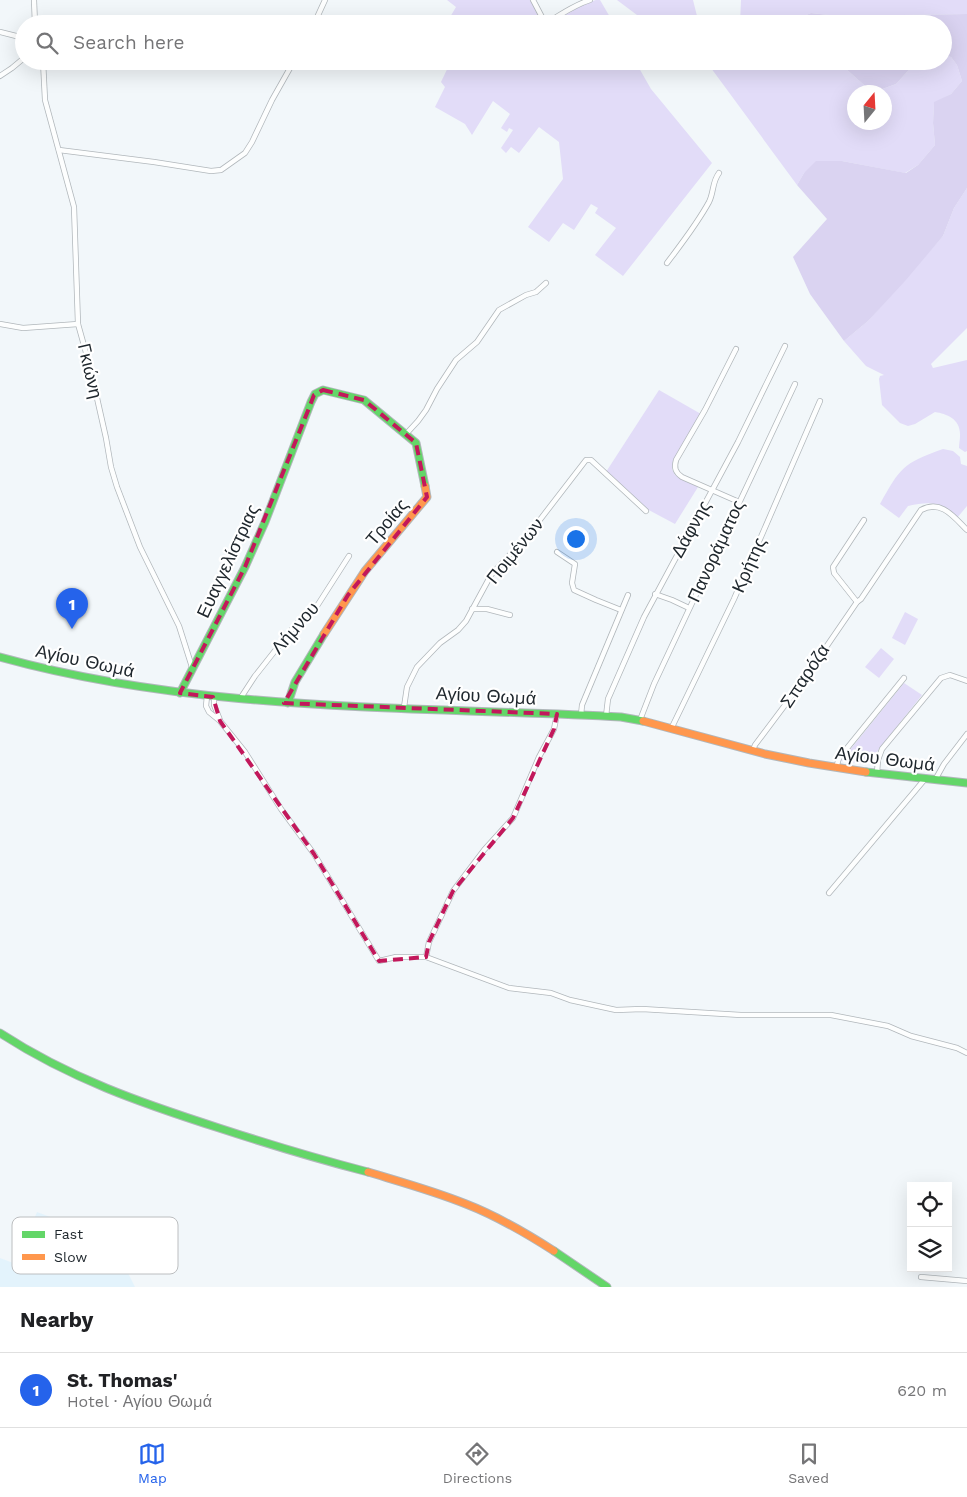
<!DOCTYPE html>
<meta charset="utf-8">
<style>
:root{--surface:#fff;--page:#f2f2f2;--text:#202124;--muted:#757577;--line:#e0e0e0;--accent:#2563eb}
body{margin:0;font-family:"Work Sans",sans-serif;background:var(--page);color:var(--text)}
.controls{position:absolute;right:15px;bottom:15px;display:grid;overflow:hidden;border-radius:0px;box-shadow:0 5px 20px #0002}
.controls button{width:45px;height:45px;display:grid;place-items:center;padding:0;border:0;border-bottom:1px solid var(--line);background:var(--surface);color:var(--text);font:25px sans-serif}
.compass{position:absolute;left:847px;top:85px;width:45px;height:45px;border-radius:50%;background:var(--surface);box-shadow:0 5px 20px #0002;rotate:18deg}
.you{position:absolute;left:575px;top:538px;width:18px;height:18px;margin:-12px;border:4px solid #fff;border-radius:50%;background:#1a73e8;box-shadow:0 0 0 8px #1a73e833}
.badge{display:grid;place-items:center;width:32px;height:32px;border-radius:50%;background:var(--accent);color:#fff;font-size:16px;font-weight:700}
.pin{position:absolute;translate:-50% -41px;filter:drop-shadow(0 1px 2px #0008)}
.pin::after{content:'';position:absolute;top:26px;width:18px;height:15px;background:inherit;clip-path:polygon(0 0,100% 0,50% 100%)}
.list{margin:0;padding:0;list-style:none}
h2{display:flex;justify-content:space-between;align-items:center;height:65px;margin:0;padding:0 20px;font-size:21px}
h2 small{font-size:16px;font-weight:400;color:var(--muted)}
.list li{display:grid;grid-template-columns:32px 1fr auto;gap:15px;align-items:center;box-sizing:border-box;height:75px;padding:0 20px;border-top:1px solid var(--line)}
.list b{display:block;font-size:19px;white-space:nowrap}
.list p{margin:0;font-size:16px;white-space:nowrap;color:var(--muted)}
.list em{font-size:16px;font-style:normal;color:var(--muted)}
.icon{flex:none;width:28px;height:28px;fill:none;stroke:currentColor;stroke-width:2;stroke-linecap:round;stroke-linejoin:round}
.map{position:relative;flex:none;width:967px;height:1287px;overflow:hidden}
.search{position:absolute;background:var(--surface);box-shadow:0 5px 20px #0002;left:15px;right:15px;top:15px;height:55px;display:flex;align-items:center;gap:12px;box-sizing:border-box;padding:0 18px;border-radius:28px;color:var(--muted);font-size:19px}
.sheet{height:140px;background:var(--surface)}
nav{display:flex;justify-content:space-around;align-items:center;box-sizing:border-box;height:70px;border-top:1px solid var(--line);background:var(--surface);font-size:14px;color:var(--muted)}
nav a{display:grid;justify-items:center;gap:2px}
nav .on{color:var(--accent)}
.map>svg:first-child{display:block}
.built{fill:#e3f3fc}
.green{fill:#e2dcf8}
.forest{fill:#dad3f1}
.lines{fill:none;stroke-linecap:round;stroke-linejoin:round}
.street-casing{stroke:#b1b7bb;stroke-width:6}
.fast-casing{stroke:#b1b7bb;stroke-width:9}
.slow-casing{stroke:#b1b7bb;stroke-width:9}
.street{stroke:#fdfefe;stroke-width:4.5}
.fast{stroke:#63d668;stroke-width:7}
.slow{stroke:#ff974d;stroke-width:7}
.marked{fill:none;stroke:#c2185b;stroke-width:4;stroke-dasharray:10 6;stroke-linejoin:round}
.labels{text-anchor:middle;stroke-width:4.5;stroke-linejoin:round;paint-order:stroke}
.street-label{font-size:18px;fill:#20282e;stroke:#fff}
.key{fill:#fff;stroke:#bcbec0;stroke-width:1}
.key-label{font-size:14px;fill:#20282e}
</style>
<div class="map">
<svg width="967" height="1287" viewBox="0 0 967 1287">
<rect width="100%" height="100%" fill="#f2f7fa"/>
<!-- built -->
<polygon class="built" points="37,1212 101,1236 128,1273 135,1287 0,1287 0,1258 16,1264"/>
<!-- green -->
<g class="green">
<polygon points="447,0 531,0 541,20 548,24 446,24 456,7"/>
<polygon points="596,0 600,0 614,24 549,24 575,7"/>
<polygon points="617,0 693,0 699,24 649,24"/>
<polygon points="741,0 967,0 967,14 838,16 811,13 799,18 792,24 740,24"/>
<polygon points="943,55 951,57 957,65 962,81 951,94 934,103 933,123 935,145 918,165 905,173 842,161 804,173 797,185 711,68 720,61 837,61 872,92 854,92 854,122 884,122 884,92 874,92 896,84 917,61 943,61"/>
<polygon points="451,61 635,61 651,89 712,163 623,276 595,255 616,228 595,213 598,208 591,204 574,230 563,223 549,242 528,227 563,179 559,142 539,127 519,153 511,147 506,153 501,148 513,130 509,128 507,132 501,128 510,114 493,101 472,135 465,124 435,107 445,87 441,82"/>
<path d="M967,188V328L931,364L933,368L967,360V451L965,452L959,448C959,444 960,440 960,436C961,419 947,414 935,412L915,424L908,426L900,423L882,405L879,379L880,376L884,375L866,366L844,341L868,321L943,236L954,208Z"/>
<polygon points="659,390 701,414 673,461 672,469 675,475 698,487 675,524 645,508 606,472"/>
<path d="M943,449L953,451L960,457L961,464L967,466V506L957,518C938,502 932,501 908,506L899,518L880,504C900,468 903,463 943,449Z"/>
<polygon points="905,612 918,619 905,645 892,638"/>
<polygon points="881,648 894,659 879,678 865,667"/>
<polygon points="904,683 922,695 867,764 841,761"/>
</g>
<!-- forest -->
<g class="forest">
<polygon points="811,13 838,16 967,14 967,188 954,208 943,236 905,281 868,321 844,341 810,294 793,257 827,219 797,185 804,173 816,161 842,161 906,173 918,165 935,145 933,123 934,102 951,94 962,81 957,65 951,57 943,55 943,24 792,24 799,18"/>
<polygon points="837,61 917,61 896,84 874,92 872,92"/>
</g>
<g class="lines">
<defs>
<g id="street">
<polyline points="34,0 35,24"/>
<path d="M533,0L543,19L548,22C562,14 574,5 590,0"/>
<polyline points="314,24 325,0"/>
<polyline points="0,32 24,38"/>
<polyline points="43,61 45,100 74,207 78,324 90,367 106,438 111,467 117,487 140,547 179,626 192,667"/>
<polyline points="0,76 12,68 24,58"/>
<polyline points="59,150 154,162 211,171 221,170 245,153 252,142 272,100 294,61"/>
<path d="M667,263C682,243 697,224 709,202C714,192 712,182 719,173"/>
<polyline points="0,324 23,328 78,324"/>
<path d="M736,349L705,410L676,460C674,468 675,472 682,477L739,502"/>
<polyline points="406,434 418,421 426,410 437,389 456,360 477,342 499,310 526,295 536,292 546,283"/>
<polyline points="557,552 575,564 572,583 574,590 596,600 621,610"/>
<polyline points="655,594 672,600 689,608"/>
<polyline points="857,602 834,573 833,567 864,520"/>
<polyline points="472,609 487,609 510,615"/>
<polyline points="207,696 206,706 209,712 220,721 245,752 281,809 314,854 379,961 396,957 426,957 429,942 453,891 484,850 513,818 539,757 554,729 557,714"/>
<polyline points="214,697 214,705 220,720"/>
<polyline points="240,699 255,676 296,624 317,606 349,556"/>
<polyline points="404,707 407,687 417,667 440,643 458,630 466,621 491,575 529,534 586,460 591,460 646,511"/>
<polyline points="581,715 582,705 628,595"/>
<polyline points="606,716 608,699 644,617 738,442 785,346"/>
<polyline points="640,720 654,684 795,384"/>
<polyline points="672,727 734,599 820,401"/>
<path d="M753,750L755,745L800,685L857,602L861,599L921,510C941,499 954,517 967,530"/>
<polyline points="836,768 839,758 904,678"/>
<polyline points="877,773 878,760 882,749 941,678 950,675 967,681"/>
<polyline points="935,780 944,764 967,734"/>
<polyline points="829,893 925,779"/>
<polyline points="426,957 509,988 551,993 570,1000 616,1010 642,1009 741,1015 831,1015 888,1026 911,1036 957,1048 967,1053"/>
<polyline points="921,1277 967,1281"/>
</g>
<g id="fast">
<path d="M0,657C202,713 414,706 621,717L643,721"/>
<polyline points="180,693 245,567 265,522 311,402 315,394 323,390 364,400 416,443 425,486"/>
<polyline points="288,703 295,682 324,634"/>
<polyline points="866,772 967,783"/>
<path d="M0,1033C69,1078 141,1103 219,1128C268,1144 318,1159 368,1172"/>
<polyline points="554,1251 607,1287"/>
</g>
<g id="slow">
<polyline points="324,634 365,571 427,497 425,486"/>
<polyline points="643,721 765,754 809,763 866,772"/>
<path d="M368,1172C401,1182 434,1191 466,1204C497,1216 526,1233 554,1251"/>
</g>
</defs>
<!-- street casing -->
<use href="#street" class="street-casing"/>
<!-- fast casing -->
<use href="#fast" class="fast-casing"/>
<!-- slow casing -->
<use href="#slow" class="slow-casing"/>
<!-- street -->
<use href="#street" class="street"/>
<!-- fast -->
<use href="#fast" class="fast"/>
<!-- slow -->
<use href="#slow" class="slow"/>
</g>
<!-- marked area -->
<path class="marked" d="M323,390L364,400L416,443L427,497L348,595L284,703L557,714L554,729L513,818L453,891L429,942L426,957L379,961L314,854L220,721L213,697L180,693L245,567L309,408L314,395Z"/>
<g class="labels">
<!-- street labels -->
<g class="street-label">
<text transform="translate(90 371) rotate(77)" y="6">Γκιώνη</text>
<text transform="translate(387 522) rotate(-50)" y="6">Τροίας</text>
<text transform="translate(691 529) rotate(-61)" y="6">Δάφνης</text>
<text transform="translate(515 551) rotate(-51)" y="6">Ποιμένων</text>
<text transform="translate(716 551) rotate(-65)" y="6">Πανοράματος</text>
<text transform="translate(228 561) rotate(-65)" y="6">Ευαγγελίστριας</text>
<text transform="translate(749 565) rotate(-66)" y="6">Κρήτης</text>
<text transform="translate(295 628) rotate(-49)" y="6">Λήμνου</text>
<text transform="translate(85 661) rotate(12)" y="6">Αγίου Θωμά</text>
<text transform="translate(805 676) rotate(-56)" y="6">Σπαρόζα</text>
<text transform="translate(486 696) rotate(3)" y="6">Αγίου Θωμά</text>
<text transform="translate(885 759) rotate(7)" y="6">Αγίου Θωμά</text>
</g>
</g>
<!-- legend -->
<rect x="12" y="1217" width="166" height="57" rx="8" class="key"/>
<rect x="22" y="1231" width="23" height="7" fill="#63d668"/>
<rect x="22" y="1254" width="23" height="6" fill="#ff974d"/>
<g class="key-label">
<text x="54" y="1239">Fast</text>
<text x="54" y="1262">Slow</text>
</g>
</svg>
<div class="controls">
<button><svg class="icon" aria-label="locate" viewBox="0 0 24 24"><circle cx="12" cy="12" r="6"/><path d="M12 2v4M12 18v4M2 12h4M18 12h4"/></svg></button>
<button><svg class="icon" aria-label="layers" viewBox="0 0 24 24"><path d="M12 4l9 5-9 5-9-5zM3 14l9 5 9-5"/></svg></button>
</div>
<svg class="compass" viewBox="-18 -18 36 36"><path d="M0-13l5 13h-10z" fill="#e53935"/><path d="M0 13l5-13h-10z" fill="#757577"/></svg>
<div class="you"></div>
<div class="pin badge" style="left:72px;top:629px">1</div>
<div class="search"><svg class="icon" aria-label="search" viewBox="0 0 24 24"><circle cx="10" cy="10" r="6"/><path d="M15 15l6 6"/></svg>Search here</div>
</div>
<section class="sheet">
<h2>Nearby<small></small></h2>
<ul class="list">
<li><span class="badge">1</span><div><b>St. Thomas'</b><p>Hotel · Αγίου Θωμά</p></div><em>620 m</em></li>
</ul>
</section>
<nav>
<a class="on"><svg class="icon" aria-label="map" viewBox="0 0 24 24"><path d="M3 6l6-2 6 2 6-2v14l-6 2-6-2-6 2zM9 4v14M15 6v14"/></svg>Map</a>
<a><svg class="icon" aria-label="directions" viewBox="0 0 24 24"><path d="M12 3l9 9-9 9-9-9zM9 14v-3h6M13 9l2 2-2 2"/></svg>Directions</a>
<a><svg class="icon" aria-label="saved" viewBox="0 0 24 24"><path d="M7 4h10v16l-5-4-5 4z"/></svg>Saved</a>
</nav>
